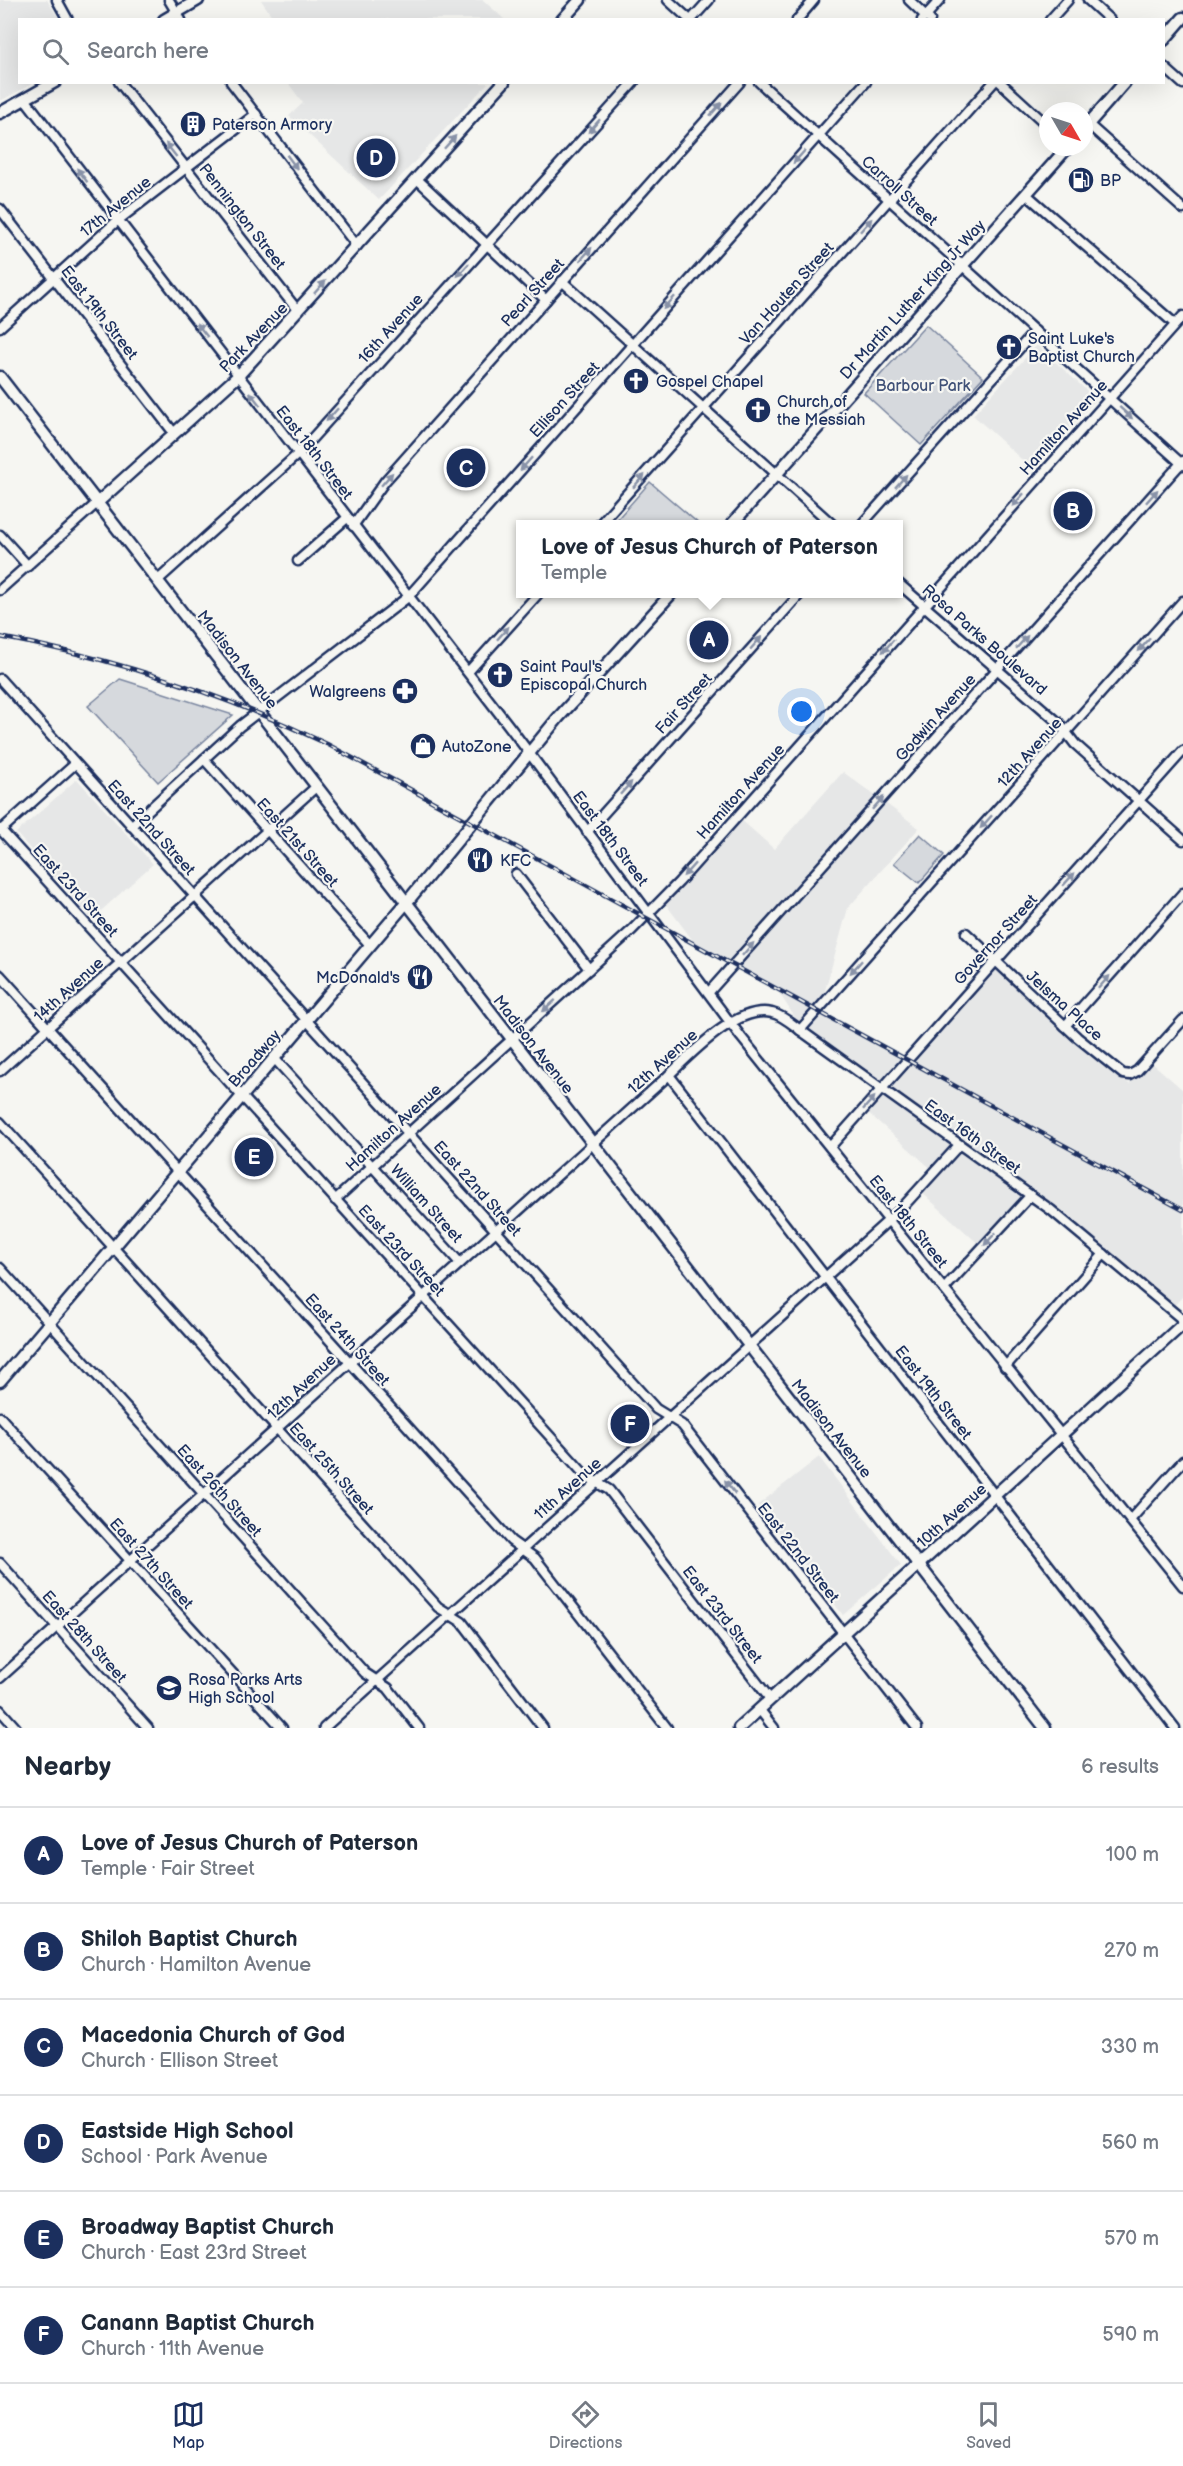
<!DOCTYPE html>
<meta charset="utf-8">
<style>
:root{--surface:#fff;--page:#f2f2f3;--text:#1f2937;--muted:#747a83;--line:#e0e1e3;--accent:#1b2f5e}
body{margin:0;font-family:"Balsamiq Sans",sans-serif;background:var(--page);color:var(--text)}
.compass{position:absolute;left:1039px;top:102px;width:54px;height:54px;border-radius:50%;background:var(--surface);box-shadow:0 6px 24px #0002;rotate:129deg}
.you{position:absolute;left:802px;top:712px;width:21px;height:21px;margin:-15px;border:4px solid #fff;border-radius:50%;background:#1a73e8;box-shadow:0 0 0 9px #1a73e833}
.badge{display:grid;place-items:center;width:39px;height:39px;border-radius:50%;background:var(--accent);color:#fff;font-size:20px;font-weight:700}
.pin{position:absolute;translate:-50% -50%;border:3px solid #fff;box-shadow:0 2px 6px #0006}
.popup{position:absolute;left:516px;top:520px;width:387px;height:78px;box-sizing:border-box;display:grid;place-content:center;border-radius:0px;background:var(--surface);filter:drop-shadow(0 2px 4px #0005);font-size:20px;white-space:nowrap;color:var(--muted)}
.popup b{font-size:22px;color:var(--text)}
.popup::after{content:'';position:absolute;left:50%;top:100%;margin-left:-12px;border:12px solid transparent;border-top-color:var(--surface)}
.list{margin:0;padding:0;list-style:none}
h2{display:flex;justify-content:space-between;align-items:center;height:78px;margin:0;padding:0 24px;font-size:26px}
h2 small{font-size:20px;font-weight:400;color:var(--muted)}
.list li{display:grid;grid-template-columns:39px 1fr auto;gap:18px;align-items:center;box-sizing:border-box;height:96px;padding:0 24px;border-top:2px solid var(--line)}
.list b{display:block;font-size:22px;white-space:nowrap}
.list p{margin:0;font-size:20px;white-space:nowrap;color:var(--muted)}
.list em{font-size:20px;font-style:normal;color:var(--muted)}
.icon{flex:none;width:33px;height:33px;fill:none;stroke:currentColor;stroke-width:2;stroke-linecap:round;stroke-linejoin:round}
.map{position:relative;flex:none;width:1183px;height:1728px;overflow:hidden}
.search{position:absolute;background:var(--surface);box-shadow:0 6px 24px #0002;left:18px;right:18px;top:18px;height:66px;display:flex;align-items:center;gap:15px;box-sizing:border-box;padding:0 21px;border-radius:0px;color:var(--muted);font-size:22px}
.sheet{height:654px;background:var(--surface)}
nav{display:flex;justify-content:space-around;align-items:center;box-sizing:border-box;height:84px;border-top:2px solid var(--line);background:var(--surface);font-size:16px;color:var(--muted)}
nav a{display:grid;justify-items:center;gap:3px}
nav .on{color:var(--accent)}
.map>svg:first-child{display:block}
.built{fill:#e6e7e7}
.green{fill:#d6d9dd;stroke:#78849e;stroke-width:1.5}
.lines{fill:none;stroke-linecap:round;stroke-linejoin:round}
.minor-casing{stroke:#1b2f5e;stroke-width:13}
.major-casing{stroke:#1b2f5e;stroke-width:15}
.minor{stroke:#f6f6f2;stroke-width:8}
.major{stroke:#f6f6f2;stroke-width:10}
.rail-casing{stroke:#1b2f5e;stroke-width:4.5}
.rail{stroke:#f6f6f2;stroke-width:2;stroke-dasharray:7;stroke-linecap:butt}
.oneway{fill:#8892a8}
.labels{text-anchor:middle;stroke-width:4.5;stroke-linejoin:round;paint-order:stroke}
.poi-label{font-size:16px;fill:#1b2f5e;stroke:#f6f6f2;text-anchor:start}
.street-label{font-size:16px;fill:#1b2f5e;stroke:#f6f6f2}
.park-label{font-size:16px;fill:#405177;stroke:#f6f6f2}
</style>
<div class="map">
<svg width="1183" height="1728" viewBox="0 0 1183 1728">
<rect width="100%" height="100%" fill="#f6f6f2"/>
<filter id="ink" filterUnits="userSpaceOnUse"><feTurbulence type="fractalNoise" baseFrequency=".0167" numOctaves="2"/><feDisplacementMap in="SourceGraphic" scale="12" xChannelSelector="R" yChannelSelector="G"/><feConvolveMatrix kernelMatrix="1 2 1 2 8 2 1 2 1" color-interpolation-filters="sRGB"/></filter>
<g filter="url(#ink)">
<!-- built -->
<g class="built">
<polygon points="0,0 47,0 59,19 20,20 20,82 34,83 0,101"/>
<polygon points="261,0 483,0 504,19 274,19"/>
<polygon points="288,83 488,83 379,200 289,116 303,103"/>
<polygon points="1037,345 1096,399 1032,469 973,415"/>
<polygon points="843,772 919,828 848,908 819,1012 907,1061 997,961 1129,1084 1150,1061 1183,1090 1183,1296 1169,1311 1029,1197 983,1248 919,1190 935,1172 865,1110 881,1091 803,1030 776,988 697,946 662,899 738,817 774,849"/>
<polygon points="77,779 153,864 92,919 16,833"/>
<polygon points="819,1457 901,1565 843,1615 758,1505"/>
</g>
<!-- green -->
<g class="green">
<polygon points="926,325 983,377 921,445 864,393"/>
<polygon points="650,482 699,524 613,524"/>
<polygon points="120,679 233,715 158,782 88,706"/>
<polygon points="920,834 944,855 919,883 894,863"/>
</g>
<g class="lines">
<defs>
<g id="minor">
<polyline points="57,0 68,20"/>
<polyline points="169,0 181,20"/>
<polyline points="668,0 690,20"/>
<polyline points="909,0 930,20"/>
<polyline points="1088,0 1110,20"/>
<polyline points="691,20 709,0"/>
<polyline points="797,20 814,0"/>
<polyline points="922,20 940,0"/>
<polyline points="1050,20 1068,0"/>
<polyline points="1164,67 1183,84"/>
<polyline points="119,82 298,311"/>
<polyline points="231,82 357,246"/>
<polyline points="759,82 1183,465"/>
<polyline points="1000,82 1048,126"/>
<polyline points="25,99 509,726 741,1037 1183,1586"/>
<polyline points="1088,124 1183,209"/>
<polyline points="417,179 546,300"/>
<polyline points="1026,194 1175,324"/>
<polyline points="0,209 174,433"/>
<polyline points="562,281 832,524"/>
<polyline points="0,327 117,221 256,114"/>
<polyline points="600,524 994,82"/>
<polyline points="862,524 1035,331"/>
<polyline points="353,526 385,481 740,82"/>
<polyline points="0,535 28,566"/>
<polyline points="298,561 347,518"/>
<polyline points="157,581 298,454 634,82"/>
<polyline points="898,583 1059,723 1075,744 1183,840"/>
<polyline points="0,590 97,503"/>
<polyline points="468,672 538,594"/>
<polyline points="0,679 656,1409 682,1425 917,1728"/>
<polyline points="204,759 370,945"/>
<polyline points="131,826 240,726 408,597 866,82"/>
<polyline points="0,829 585,1475 609,1490 770,1699"/>
<polyline points="0,831 75,764"/>
<polyline points="587,832 800,594"/>
<polyline points="516,874 589,969"/>
<polyline points="966,933 1077,1037 1123,1074 1130,1075 1137,1071 1183,1020"/>
<polyline points="0,975 511,1541 535,1558 667,1728"/>
<polyline points="709,992 1183,461"/>
<polyline points="1065,1026 1183,893"/>
<polyline points="800,1030 1183,601"/>
<polyline points="274,1058 460,1263"/>
<polyline points="0,1071 317,786"/>
<polyline points="669,1075 1175,1728"/>
<polyline points="0,1122 438,1607 462,1622 543,1728"/>
<polyline points="830,1147 1183,751"/>
<polyline points="335,1200 632,930 679,882 1183,316"/>
<polyline points="0,1268 365,1673 388,1688 419,1728"/>
<polyline points="944,1289 1030,1196"/>
<polyline points="1005,1367 1104,1254"/>
<polyline points="0,1417 282,1728"/>
<polyline points="1130,1520 1183,1461"/>
<polyline points="0,1563 148,1728"/>
<path d="M0,1678L669,1075C691,1054 738,1004 772,1013C782,1015 792,1024 800,1030L1051,1210L1183,1320"/>
<polyline points="759,1709 774,1728"/>
<polyline points="0,1710 16,1728"/>
<polyline points="324,1728 900,1210 959,1145"/>
</g>
<g id="major">
<polyline points="164,20 198,0"/>
<polyline points="562,20 580,0"/>
<polyline points="1164,40 1183,18"/>
<polyline points="0,113 55,82"/>
<polyline points="1084,129 1125,82"/>
<polyline points="0,377 1045,1728"/>
<polyline points="97,503 238,376 504,82"/>
<polyline points="732,524 1068,147"/>
<polyline points="0,1381 407,902 558,718 671,594"/>
<polyline points="739,1728 1183,1324"/>
</g>
</defs>
<!-- minor casing -->
<use href="#minor" class="minor-casing"/>
<!-- major casing -->
<use href="#major" class="major-casing"/>
<!-- minor -->
<use href="#minor" class="minor"/>
<!-- major -->
<use href="#major" class="major"/>
<defs>
<path id="rail" d="M0,637C113,658 223,694 327,744L1183,1210"/>
</defs>
<!-- rail casing -->
<use href="#rail" class="rail-casing"/>
<!-- rail -->
<use href="#rail" class="rail"/>
</g>
<!-- one-way arrows -->
<defs><path id="oneway-solid" d="M-6-.8H1V-3.2L6.5 0L1 3.2V.8H-6Z" transform="scale(1.5)"/></defs>
<g class="oneway">
<use href="#oneway-solid" transform="translate(716 109) rotate(-48)"/>
<use href="#oneway-solid" transform="translate(594 126) rotate(132)"/>
<use href="#oneway-solid" transform="translate(450 142) rotate(-48)"/>
<use href="#oneway-solid" transform="translate(171 150) rotate(-128)"/>
<use href="#oneway-solid" transform="translate(799 157) rotate(132)"/>
<use href="#oneway-solid" transform="translate(292 162) rotate(53)"/>
<use href="#oneway-solid" transform="translate(82 175) rotate(-127)"/>
<use href="#oneway-solid" transform="translate(866 225) rotate(-48)"/>
<use href="#oneway-solid" transform="translate(586 254) rotate(-48)"/>
<use href="#oneway-solid" transform="translate(463 270) rotate(132)"/>
<use href="#oneway-solid" transform="translate(320 287) rotate(-48)"/>
<use href="#oneway-solid" transform="translate(669 303) rotate(132)"/>
<use href="#oneway-solid" transform="translate(202 330) rotate(-128)"/>
<use href="#oneway-solid" transform="translate(255 399) rotate(-128)"/>
<use href="#oneway-solid" transform="translate(1126 413) rotate(42)"/>
<use href="#oneway-solid" transform="translate(332 415) rotate(132)"/>
<use href="#oneway-solid" transform="translate(526 464) rotate(132)"/>
<use href="#oneway-solid" transform="translate(387 479) rotate(-49)"/>
<use href="#oneway-solid" transform="translate(639 481) rotate(-48)"/>
<use href="#oneway-solid" transform="translate(901 481) rotate(-48)"/>
<use href="#oneway-solid" transform="translate(1152 496) rotate(-48)"/>
<use href="#oneway-solid" transform="translate(1018 500) rotate(132)"/>
<use href="#oneway-solid" transform="translate(503 633) rotate(-48)"/>
<use href="#oneway-solid" transform="translate(1022 642) rotate(-48)"/>
<use href="#oneway-solid" transform="translate(756 643) rotate(-48)"/>
<use href="#oneway-solid" transform="translate(1144 645) rotate(132)"/>
<use href="#oneway-solid" transform="translate(888 646) rotate(132)"/>
<use href="#oneway-solid" transform="translate(626 788) rotate(-48)"/>
<use href="#oneway-solid" transform="translate(878 803) rotate(-48)"/>
<use href="#oneway-solid" transform="translate(986 822) rotate(132)"/>
<use href="#oneway-solid" transform="translate(689 870) rotate(132)"/>
<use href="#oneway-solid" transform="translate(1069 879) rotate(-48)"/>
<use href="#oneway-solid" transform="translate(748 949) rotate(-48)"/>
<use href="#oneway-solid" transform="translate(856 967) rotate(132)"/>
<use href="#oneway-solid" transform="translate(1104 982) rotate(-48)"/>
<use href="#oneway-solid" transform="translate(549 1006) rotate(138)"/>
<use href="#oneway-solid" transform="translate(869 1103) rotate(-48)"/>
<use href="#oneway-solid" transform="translate(990 1239) rotate(133)"/>
<use href="#oneway-solid" transform="translate(730 1487) rotate(-128)"/>
</g>
</g>
<!-- icons -->
<defs>
<symbol id="building-disc" viewBox="-11 -11 22 22"><circle r="9.5" fill="#1b2f5e" stroke="#f6f6f2"/><path d="M-4-6H4V6H1V3H-1V6H-4ZM-2.5-4.3h1.7v1.8h-1.7ZM.8-4.3h1.7v1.8H.8ZM-2.5-1h1.7V.8h-1.7ZM.8-1h1.7V.8H.8Z" fill="#fff"/></symbol>
<symbol id="fuel-disc" viewBox="-11 -11 22 22"><circle r="9.5" fill="#1b2f5e" stroke="#f6f6f2"/><path d="M-5.5-6h7V0h2V4h1.3V-2.5L3-4.5l.8-.8L6-3V5H2.5V1h-1V6h-7ZM-4.2-4.7v3.2H.2V-4.7Z" fill="#fff"/></symbol>
<symbol id="church-disc" viewBox="-11 -11 22 22"><circle r="9.5" fill="#1b2f5e" stroke="#f6f6f2"/><path d="M-1.2-6h2.4v3.5h3.3v2.4h-3.3V6h-2.4V-.1h-3.3v-2.4h3.3Z" fill="#fff"/></symbol>
<symbol id="pharmacy-disc" viewBox="-11 -11 22 22"><circle r="9.5" fill="#1b2f5e" stroke="#f6f6f2"/><path d="M-2-6h4v4h4v4h-4v4h-4v-4h-4v-4h4Z" fill="#fff"/></symbol>
<symbol id="shop-disc" viewBox="-11 -11 22 22"><circle r="9.5" fill="#1b2f5e" stroke="#f6f6f2"/><path d="M-5-2.5h2.3a2.7 3.5 0 0 1 5.4 0H5L5.5 6h-11ZM-1.5-2.5h3a1.5 2.3 0 0 0-3 0Z" fill="#fff"/></symbol>
<symbol id="restaurant-disc" viewBox="-11 -11 22 22"><circle r="9.5" fill="#1b2f5e" stroke="#f6f6f2"/><path d="M-5-6h1v4h1v-4h1v4h1v-4h1v5L-1.5 .5V6h-2V.5L-5-1ZM5-6V6H3V1.5H1.5Q1.5-4 5-6Z" fill="#fff"/></symbol>
<symbol id="school-disc" viewBox="-11 -11 22 22"><circle r="9.5" fill="#1b2f5e" stroke="#f6f6f2"/><path d="M0-5L7-2L0 1L-7-2ZM-4 1L0 2.5L4 1V4Q0 6-4 4Z" fill="#fff"/></symbol>
</defs>
<g fill-rule="evenodd">
<use href="#building-disc" x="178" y="109" width="30" height="30"/>
<use href="#fuel-disc" x="1066" y="165" width="30" height="30"/>
<use href="#church-disc" x="994" y="332" width="30" height="30"/>
<use href="#church-disc" x="621" y="366" width="30" height="30"/>
<use href="#church-disc" x="743" y="395" width="30" height="30"/>
<use href="#church-disc" x="485" y="660" width="30" height="30"/>
<use href="#pharmacy-disc" x="390" y="676" width="30" height="30"/>
<use href="#shop-disc" x="408" y="731" width="30" height="30"/>
<use href="#restaurant-disc" x="465" y="845" width="30" height="30"/>
<use href="#restaurant-disc" x="405" y="962" width="30" height="30"/>
<use href="#school-disc" x="154" y="1673" width="30" height="30"/>
</g>
<g class="labels">
<!-- poi labels -->
<g class="poi-label">
<text x="212" y="130">Paterson Armory</text>
<text x="1100" y="186">BP</text>
<text x="1028" y="344">Saint Luke's<tspan x="1028" dy="18">Baptist Church</tspan></text>
<text x="656" y="387">Gospel Chapel</text>
<text x="777" y="407">Church of<tspan x="777" dy="18">the Messiah</tspan></text>
<text x="520" y="672">Saint Paul's<tspan x="520" dy="18">Episcopal Church</tspan></text>
<text x="386" y="697" text-anchor="end">Walgreens</text>
<text x="442" y="752">AutoZone</text>
<text x="500" y="866">KFC</text>
<text x="400" y="983" text-anchor="end">McDonald's</text>
<text x="188" y="1685">Rosa Parks Arts<tspan x="188" dy="18">High School</tspan></text>
</g>
<!-- street labels -->
<g class="street-label">
<text transform="translate(900 190) rotate(42)" y="6">Carroll Street</text>
<text transform="translate(115 206) rotate(-39)" y="6">17th Avenue</text>
<text transform="translate(243 216) rotate(52)" y="6">Pennington Street</text>
<text transform="translate(532 292) rotate(-48)" y="6">Pearl Street</text>
<text transform="translate(786 293) rotate(-48)" y="6">Van Houten Street</text>
<text transform="translate(912 299) rotate(-48)" y="6">Dr Martin Luther King Jr Way</text>
<text transform="translate(100 312) rotate(52)" y="6">East 19th Street</text>
<text transform="translate(390 328) rotate(-48)" y="6">16th Avenue</text>
<text transform="translate(253 337) rotate(-46)" y="6">Park Avenue</text>
<text transform="translate(564 399) rotate(-48)" y="6">Ellison Street</text>
<text transform="translate(1063 427) rotate(-48)" y="6">Hamilton Avenue</text>
<text transform="translate(315 452) rotate(52)" y="6">East 18th Street</text>
<text transform="translate(985 639) rotate(41)" y="6">Rosa Parks Boulevard</text>
<text transform="translate(238 659) rotate(52)" y="6">Madison Avenue</text>
<text transform="translate(683 703) rotate(-48)" y="6">Fair Street</text>
<text transform="translate(935 717) rotate(-48)" y="6">Godwin Avenue</text>
<text transform="translate(1029 752) rotate(-48)" y="6">12th Avenue</text>
<text transform="translate(740 791) rotate(-48)" y="6">Hamilton Avenue</text>
<text transform="translate(152 827) rotate(48)" y="6">East 22nd Street</text>
<text transform="translate(611 838) rotate(53)" y="6">East 18th Street</text>
<text transform="translate(298 842) rotate(48)" y="6">East 21st Street</text>
<text transform="translate(76 890) rotate(48)" y="6">East 23rd Street</text>
<text transform="translate(995 939) rotate(-48)" y="6">Governor Street</text>
<text transform="translate(68 989) rotate(-42)" y="6">14th Avenue</text>
<text transform="translate(1065 1005) rotate(42)" y="6">Jelsma Place</text>
<text transform="translate(534 1044) rotate(52)" y="6">Madison Avenue</text>
<text transform="translate(254 1058) rotate(-49)" y="6">Broadway</text>
<text transform="translate(662 1061) rotate(-42)" y="6">12th Avenue</text>
<text transform="translate(393 1127) rotate(-42)" y="6">Hamilton Avenue</text>
<text transform="translate(973 1136) rotate(36)" y="6">East 16th Street</text>
<text transform="translate(478 1188) rotate(48)" y="6">East 22nd Street</text>
<text transform="translate(427 1203) rotate(48)" y="6">William Street</text>
<text transform="translate(909 1221) rotate(51)" y="6">East 18th Street</text>
<text transform="translate(402 1250) rotate(47)" y="6">East 23rd Street</text>
<text transform="translate(348 1339) rotate(48)" y="6">East 24th Street</text>
<text transform="translate(301 1386) rotate(-43)" y="6">12th Avenue</text>
<text transform="translate(934 1392) rotate(52)" y="6">East 19th Street</text>
<text transform="translate(832 1428) rotate(52)" y="6">Madison Avenue</text>
<text transform="translate(332 1468) rotate(48)" y="6">East 25th Street</text>
<text transform="translate(567 1488) rotate(-42)" y="6">11th Avenue</text>
<text transform="translate(220 1490) rotate(48)" y="6">East 26th Street</text>
<text transform="translate(951 1515) rotate(-42)" y="6">10th Avenue</text>
<text transform="translate(799 1552) rotate(52)" y="6">East 22nd Street</text>
<text transform="translate(152 1563) rotate(48)" y="6">East 27th Street</text>
<text transform="translate(723 1614) rotate(52)" y="6">East 23rd Street</text>
<text transform="translate(85 1636) rotate(48)" y="6">East 28th Street</text>
</g>
<!-- park labels -->
<g class="park-label">
<text x="923" y="391">Barbour Park</text>
</g>
</g>
</svg>
<svg class="compass" viewBox="-18 -18 36 36"><path d="M0-13l5 13h-10z" fill="#e53935"/><path d="M0 13l5-13h-10z" fill="#747a83"/></svg>
<div class="you"></div>
<div class="pin badge" style="left:709px;top:640px">A</div>
<div class="popup"><b>Love of Jesus Church of Paterson</b>Temple</div>
<div class="pin badge" style="left:1073px;top:511px">B</div>
<div class="pin badge" style="left:466px;top:468px">C</div>
<div class="pin badge" style="left:376px;top:158px">D</div>
<div class="pin badge" style="left:254px;top:1157px">E</div>
<div class="pin badge" style="left:630px;top:1424px">F</div>
<div class="search"><svg class="icon" aria-label="search" viewBox="0 0 24 24"><circle cx="10" cy="10" r="6"/><path d="M15 15l6 6"/></svg>Search here</div>
</div>
<section class="sheet">
<h2>Nearby<small>6 results</small></h2>
<ul class="list">
<li><span class="badge">A</span><div><b>Love of Jesus Church of Paterson</b><p>Temple · Fair Street</p></div><em>100 m</em></li>
<li><span class="badge">B</span><div><b>Shiloh Baptist Church</b><p>Church · Hamilton Avenue</p></div><em>270 m</em></li>
<li><span class="badge">C</span><div><b>Macedonia Church of God</b><p>Church · Ellison Street</p></div><em>330 m</em></li>
<li><span class="badge">D</span><div><b>Eastside High School</b><p>School · Park Avenue</p></div><em>560 m</em></li>
<li><span class="badge">E</span><div><b>Broadway Baptist Church</b><p>Church · East 23rd Street</p></div><em>570 m</em></li>
<li><span class="badge">F</span><div><b>Canann Baptist Church</b><p>Church · 11th Avenue</p></div><em>590 m</em></li>
</ul>
</section>
<nav>
<a class="on"><svg class="icon" aria-label="map" viewBox="0 0 24 24"><path d="M3 6l6-2 6 2 6-2v14l-6 2-6-2-6 2zM9 4v14M15 6v14"/></svg>Map</a>
<a><svg class="icon" aria-label="directions" viewBox="0 0 24 24"><path d="M12 3l9 9-9 9-9-9zM9 14v-3h6M13 9l2 2-2 2"/></svg>Directions</a>
<a><svg class="icon" aria-label="saved" viewBox="0 0 24 24"><path d="M7 4h10v16l-5-4-5 4z"/></svg>Saved</a>
</nav>
